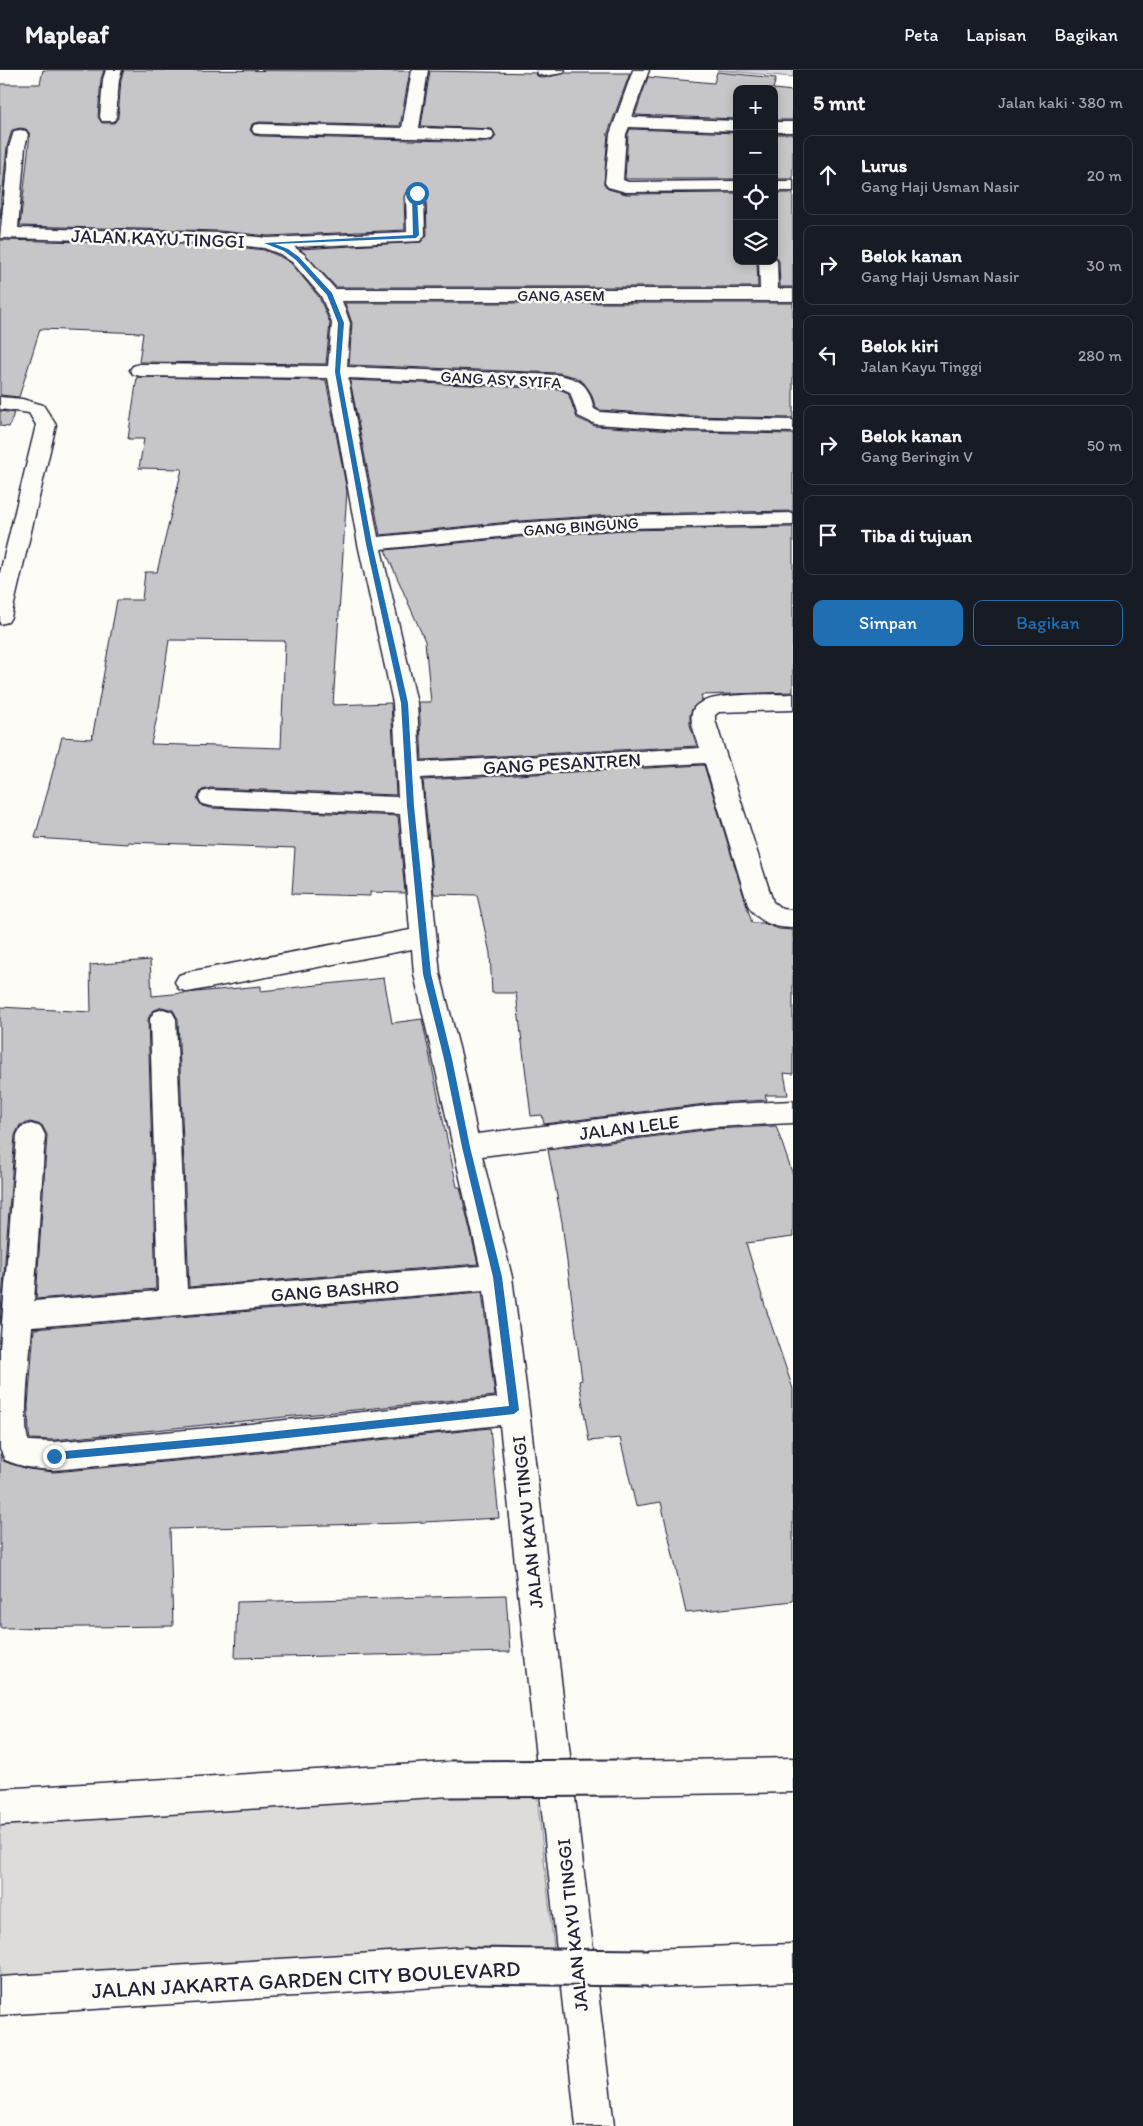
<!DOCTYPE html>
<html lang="id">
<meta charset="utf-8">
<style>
:root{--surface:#171b24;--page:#242831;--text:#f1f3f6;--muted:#9ea1a6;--line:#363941;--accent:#1f6fb2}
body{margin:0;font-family:Itim,sans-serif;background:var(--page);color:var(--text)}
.controls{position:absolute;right:15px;top:15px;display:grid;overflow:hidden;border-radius:10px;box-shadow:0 2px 8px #0003}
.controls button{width:45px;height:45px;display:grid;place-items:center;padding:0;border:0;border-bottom:1px solid var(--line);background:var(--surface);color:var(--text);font:25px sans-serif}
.stop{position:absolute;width:15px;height:15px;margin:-11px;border:4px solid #1f6fb2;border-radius:50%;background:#fff}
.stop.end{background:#1f6fb2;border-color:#fff;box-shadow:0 1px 5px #0008}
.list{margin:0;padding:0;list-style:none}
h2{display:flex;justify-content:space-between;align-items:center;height:65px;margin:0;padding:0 20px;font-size:21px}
h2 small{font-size:16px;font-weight:400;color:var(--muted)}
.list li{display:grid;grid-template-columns:32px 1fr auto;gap:15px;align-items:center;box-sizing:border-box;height:80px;margin:0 10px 10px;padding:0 10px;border:1px solid var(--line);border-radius:10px}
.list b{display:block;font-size:19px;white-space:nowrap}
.list p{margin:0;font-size:16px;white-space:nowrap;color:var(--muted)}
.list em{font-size:16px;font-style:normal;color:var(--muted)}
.actions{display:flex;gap:10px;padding:15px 20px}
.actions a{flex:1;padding:11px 0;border:1px solid var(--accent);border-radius:10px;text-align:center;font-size:18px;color:var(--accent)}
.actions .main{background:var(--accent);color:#fff}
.icon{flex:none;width:28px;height:28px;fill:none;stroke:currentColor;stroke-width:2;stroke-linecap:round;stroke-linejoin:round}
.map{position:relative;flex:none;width:793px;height:2056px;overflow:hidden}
header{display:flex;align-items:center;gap:30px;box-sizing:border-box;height:70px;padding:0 25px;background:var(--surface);border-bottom:1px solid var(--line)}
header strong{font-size:24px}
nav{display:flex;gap:28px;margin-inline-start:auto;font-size:18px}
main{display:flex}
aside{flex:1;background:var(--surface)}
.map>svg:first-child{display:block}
.green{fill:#dddcdb;stroke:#807f8b}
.building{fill:#c6c6c8;stroke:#22223b;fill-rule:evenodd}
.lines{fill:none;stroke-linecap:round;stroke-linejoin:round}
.minor-casing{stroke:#22223b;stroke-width:3}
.minor{fill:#fdfcf7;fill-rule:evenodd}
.minor-bridge-casing{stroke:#22223b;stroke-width:39;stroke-linecap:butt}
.minor-bridge{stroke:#fdfcf7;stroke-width:35}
.route{fill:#1f6fb2}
.labels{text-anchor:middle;stroke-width:5;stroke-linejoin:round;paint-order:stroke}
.far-street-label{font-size:16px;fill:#22223b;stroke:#fdfcf7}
.street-label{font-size:19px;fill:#22223b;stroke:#fdfcf7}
.near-street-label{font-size:22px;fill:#22223b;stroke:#fdfcf7}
</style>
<header>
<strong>Mapleaf</strong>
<nav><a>Peta</a><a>Lapisan</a><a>Bagikan</a></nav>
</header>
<main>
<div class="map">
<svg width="793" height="2056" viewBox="0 0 793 2056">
<rect width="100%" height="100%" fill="#fdfcf7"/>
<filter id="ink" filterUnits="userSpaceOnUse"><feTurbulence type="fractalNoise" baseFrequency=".02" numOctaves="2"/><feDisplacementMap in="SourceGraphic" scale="10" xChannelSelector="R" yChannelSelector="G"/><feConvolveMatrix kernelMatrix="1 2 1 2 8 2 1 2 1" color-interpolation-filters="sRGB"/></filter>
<g filter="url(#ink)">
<!-- green -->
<g class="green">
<polygon points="717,0 793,0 793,7"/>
<polygon points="535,1708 556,1897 0,1926 0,1740"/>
</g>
<!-- building -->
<g class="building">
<polygon points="43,0 104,0 101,9 98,47 102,53 114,53 118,48 121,9 124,0 410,1 400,56 260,52 252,54 250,60 254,65 260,66 486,72 492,71 496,66 492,59 421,56 430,1 536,3 537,6 544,8 565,3 630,3 608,63 604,114 608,119 626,124 737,123 737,191 757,191 758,217 336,217 300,179 421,172 427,165 426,127 428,123 424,118 417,116 409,118 404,126 405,160 268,166 220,161 20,156 30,64 26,59 20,58 12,60 7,77 0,149 0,14 40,14"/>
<polygon points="717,2 776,8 773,19 737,19 737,49 635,45 648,7 714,13"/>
<polygon points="774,19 793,21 793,50 774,50"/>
<polygon points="630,59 737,63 737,109 625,109 628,64"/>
<rect x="774" y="64" width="19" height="45"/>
<polygon points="774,123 793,123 793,217 780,217 779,191 774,185"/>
<polygon points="0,170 220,175 264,180 279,186 291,193 319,227 330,253 326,294 139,292 143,263 40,259 19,327 0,325"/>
<polygon points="345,233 793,233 793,348 689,346 600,340 596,338 591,323 584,313 575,307 559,303 349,295 352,253"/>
<path d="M137,307L326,310L347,421L333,635L391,633L396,725L211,718L202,720L197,729L202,736L211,738L398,746L405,823L370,822V826L292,824L295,778L128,772V774L35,768L62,667L92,669L117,530H142L145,502H157L182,399L139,398L144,369H128ZM169,570L285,571L281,678L151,674L159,638Z"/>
<polygon points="350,310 559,319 568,323 577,348 595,356 689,362 793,364 793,441 626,444 519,451 380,465"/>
<polygon points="0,341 14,343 9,357 0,356"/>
<polygon points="793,457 793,622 701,625 702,630 692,639 690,645 690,655 697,676 422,690 419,632 431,632 425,571 385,480 519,467 626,460"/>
<polygon points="704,695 752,853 763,853 779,859 793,860 793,1004 784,1003 788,1025 765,1025 767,1030 713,1033 544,1054 542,1045 531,1046 516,923 492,923 490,883 477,825 434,824 423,710"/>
<polygon points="150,890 152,926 261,916 261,921 384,908 392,953 422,949 457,1117 460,1117 478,1194 189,1217 178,949 173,940 162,937 152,941 148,949 156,1219 36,1229 47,1065 42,1055 30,1052 20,1055 15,1065 0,1254 0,937 91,942 90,895"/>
<polygon points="776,1056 793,1105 793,1167 746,1173 765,1236 793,1319 793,1531 686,1543 661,1432 636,1436 620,1368 589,1371 579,1311 582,1310 562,1152 548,1080 713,1059"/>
<polygon points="482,1222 495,1326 54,1370 30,1369 29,1364 28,1336 34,1259"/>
<polygon points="490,1358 499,1448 405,1453 170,1459 173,1556 0,1558 0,1384 3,1391 11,1394 28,1399 54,1402 230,1386"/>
<polygon points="506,1525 510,1582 235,1588 237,1532"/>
</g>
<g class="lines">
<defs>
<g id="minor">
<polygon points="106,0 122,0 119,9 116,47 114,51 102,51 100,47 103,9"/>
<polygon points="412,0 428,0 419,58 486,60 492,61 494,65 492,69 486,70 260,64 254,63 252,59 254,55 260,54 402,58"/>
<polygon points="537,0 565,0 563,3 544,6 538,4"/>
<polygon points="633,0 649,0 632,47 737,51 737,61 629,57 626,64 623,110 628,112 737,111 737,121 626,122 608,117 605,113 610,64"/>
<rect x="774" y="52" width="19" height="10"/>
<path d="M20,60L26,61L28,65L25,77L18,158L220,163L268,168L407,162L406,126L411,119L417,118L423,119L426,123L424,126L425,165L420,171L294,177L304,184L335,219H760L759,191H774V187L777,191L778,219H793V231H342L350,253L347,297L559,305C583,310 588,315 594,339L600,342L689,348L793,350V362L689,360L595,354L578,346L570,322L559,317L348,308L378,467L519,453L626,446L793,443V455L626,458L519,465L381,479L417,633L420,692L700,678C697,667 688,652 693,640C700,621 774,625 793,624V640L719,642L715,645V650L773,832L782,839L793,840V858C774,858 758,852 748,835L705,693L421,708L440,904L462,989L477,1064L713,1035L793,1031V1053L713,1057L482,1086L512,1207L529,1340L614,2056H576L500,1355L230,1384L54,1400C33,1399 24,1397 5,1390L0,1379V1278L17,1065L21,1057L31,1054L41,1057L45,1065L34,1231L158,1221L150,949L154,942L163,939L172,942L176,949L187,1219L480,1196L414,904L412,879L188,922L179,919L175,912L179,905L188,902L410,860L400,744L211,736L202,734L199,728L202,722L211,720L398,727L393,633L358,474L328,308L140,306L133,304L130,300L133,296L140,294L328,296L332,253L321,226L292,192L280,184L264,178L220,173L0,168L9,77L14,61ZM484,1220L497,1328L230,1356L54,1372L29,1371C21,1363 31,1274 32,1257Z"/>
<rect x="774" y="111" width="19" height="10"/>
<polygon points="0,327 22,329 43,335 56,355 11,547 8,552 0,554 0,503 36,355 29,343 0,339"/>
<polygon points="793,1688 793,1722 618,1725 606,1720 600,1708 606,1696 618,1691"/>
<polygon points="450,1692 462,1697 468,1709 462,1721 450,1726 0,1755 0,1719"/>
<polygon points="793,1874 793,1912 648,1917 635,1911 629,1898 635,1885 648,1879"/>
<polygon points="467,1877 480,1883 486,1896 480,1909 467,1915 0,1945 0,1907"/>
</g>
</defs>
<!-- minor casing -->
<use href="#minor" class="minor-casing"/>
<!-- minor -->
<use href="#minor" class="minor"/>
<defs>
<g id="minor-bridge">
<polyline points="450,1709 618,1708"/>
<polyline points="467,1896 648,1898"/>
</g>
</defs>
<!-- minor-bridge casing -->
<use href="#minor-bridge" class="minor-bridge-casing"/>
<!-- minor-bridge -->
<use href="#minor-bridge" class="minor-bridge"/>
</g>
</g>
<!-- route -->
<polygon class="route" points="417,121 420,123 417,126 419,165 416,168 275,174 288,179 299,187 332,223 344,253 340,302 372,474 408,633 414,736 431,904 452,989 470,1077 502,1207 519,1340 514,1344 230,1374 54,1390 49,1386 54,1382 230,1366 509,1336 493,1207 462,1077 444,989 423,904 407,736 401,633 366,474 335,302 338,253 327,225 296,190 284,181 264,173 413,165 412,126"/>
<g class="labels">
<!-- far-street labels -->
<g class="far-street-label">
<text x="561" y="231">GANG ASEM</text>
<text transform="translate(501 309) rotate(3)" y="6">GANG ASY SYIFA</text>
<text transform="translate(581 456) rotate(-4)" y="6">GANG BINGUNG</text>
</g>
<!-- street labels -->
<g class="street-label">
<text transform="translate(158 168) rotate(2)" y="7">JALAN KAYU TINGGI</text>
<text transform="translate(562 693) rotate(-3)" y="7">GANG PESANTREN</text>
<text transform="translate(629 1057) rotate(-7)" y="7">JALAN LELE</text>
<text transform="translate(335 1220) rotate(-4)" y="7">GANG BASHRO</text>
<text transform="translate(527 1452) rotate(-96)" y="7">JALAN KAYU TINGGI</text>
<text transform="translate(572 1855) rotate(-96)" y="7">JALAN KAYU TINGGI</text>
</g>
<!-- near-street labels -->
<g class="near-street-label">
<text transform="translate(306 1909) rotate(-3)" y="8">JALAN JAKARTA GARDEN CITY BOULEVARD</text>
</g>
</g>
</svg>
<div class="controls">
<button>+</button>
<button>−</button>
<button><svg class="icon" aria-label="locate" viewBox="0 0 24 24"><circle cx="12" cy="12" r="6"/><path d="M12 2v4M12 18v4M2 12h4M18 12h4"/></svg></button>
<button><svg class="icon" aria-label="layers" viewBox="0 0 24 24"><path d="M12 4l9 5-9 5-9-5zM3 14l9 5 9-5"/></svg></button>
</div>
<div class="stop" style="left:417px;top:123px"></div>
<div class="stop end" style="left:54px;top:1386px"></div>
</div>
<aside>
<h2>5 mnt<small>Jalan kaki · 380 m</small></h2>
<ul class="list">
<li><svg class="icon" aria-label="ahead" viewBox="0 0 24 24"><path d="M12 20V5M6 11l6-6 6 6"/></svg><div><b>Lurus</b><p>Gang Haji Usman Nasir</p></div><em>20 m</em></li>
<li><svg class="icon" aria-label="right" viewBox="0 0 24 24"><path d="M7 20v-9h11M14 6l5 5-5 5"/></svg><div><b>Belok kanan</b><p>Gang Haji Usman Nasir</p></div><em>30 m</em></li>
<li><svg class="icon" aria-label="left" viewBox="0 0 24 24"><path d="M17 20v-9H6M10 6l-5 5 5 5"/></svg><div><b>Belok kiri</b><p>Jalan Kayu Tinggi</p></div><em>280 m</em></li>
<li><svg class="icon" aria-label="right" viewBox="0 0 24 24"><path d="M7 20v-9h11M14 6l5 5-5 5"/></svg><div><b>Belok kanan</b><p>Gang Beringin V</p></div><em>50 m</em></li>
<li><svg class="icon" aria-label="arrive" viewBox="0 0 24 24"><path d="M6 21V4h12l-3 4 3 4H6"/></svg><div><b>Tiba di tujuan</b></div></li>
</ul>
<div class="actions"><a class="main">Simpan</a><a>Bagikan</a></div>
</aside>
</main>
